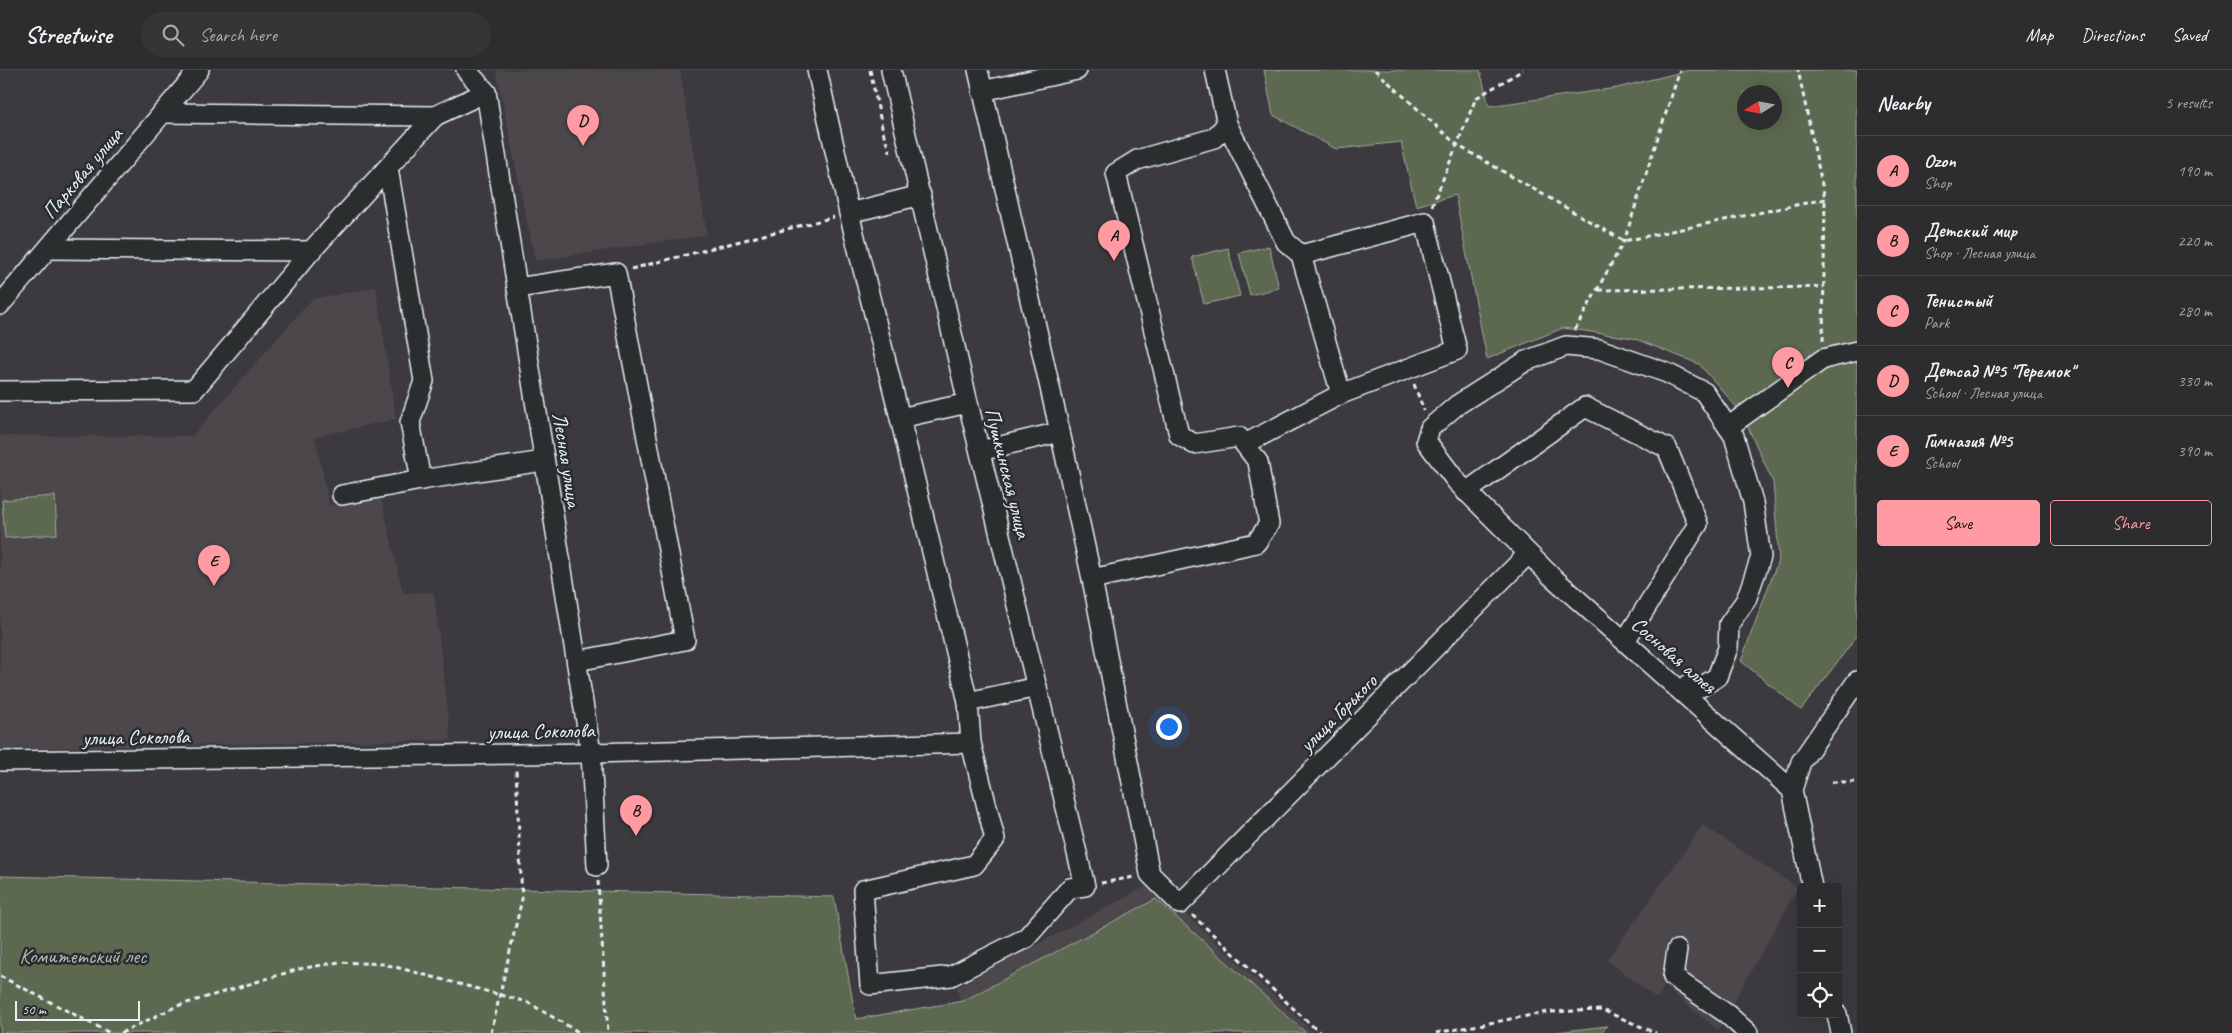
<!DOCTYPE html>
<meta charset="utf-8">
<style>
:root{--surface:#2d2c2e;--page:#353436;--text:#f1f3f6;--muted:#a7a7aa;--line:#48484a;--accent:#ff9aa2}
body{margin:0;font-family:Caveat,sans-serif;background:var(--page);color:var(--text)}
.controls{position:absolute;right:15px;bottom:15px;display:grid;overflow:hidden;border-radius:5px;box-shadow:0 5px 20px #0002}
.controls button{width:45px;height:45px;display:grid;place-items:center;padding:0;border:0;border-bottom:1px solid var(--line);background:var(--surface);color:var(--text);font:25px sans-serif}
.compass{position:absolute;left:1737px;top:15px;width:45px;height:45px;border-radius:50%;background:var(--surface);box-shadow:0 5px 20px #0002;rotate:259deg}
.scale{position:absolute;left:15px;bottom:12px;width:125px;box-sizing:border-box;padding-left:5px;border:2px solid #e8f1f8;border-top:0;font-size:14px;line-height:18px;white-space:nowrap;color:#e8f1f8;-webkit-text-stroke:4px #2a2d2e;paint-order:stroke}
.you{position:absolute;left:1168px;top:656px;width:18px;height:18px;margin:-12px;border:4px solid #fff;border-radius:50%;background:#1a73e8;box-shadow:0 0 0 8px #1a73e833}
.badge{display:grid;place-items:center;width:32px;height:32px;border-radius:50%;background:var(--accent);color:#111;font-size:16px;font-weight:700}
.pin{position:absolute;translate:-50% -41px;filter:drop-shadow(0 1px 2px #0008)}
.pin::after{content:'';position:absolute;top:26px;width:18px;height:15px;background:inherit;clip-path:polygon(0 0,100% 0,50% 100%)}
.list{margin:0;padding:0;list-style:none}
h2{display:flex;justify-content:space-between;align-items:center;height:65px;margin:0;padding:0 20px;font-size:21px}
h2 small{font-size:16px;font-weight:400;color:var(--muted)}
.list li{display:grid;grid-template-columns:32px 1fr auto;gap:15px;align-items:center;box-sizing:border-box;height:70px;padding:0 20px;border-top:1px solid var(--line)}
.list b{display:block;font-size:19px;white-space:nowrap}
.list p{margin:0;font-size:16px;white-space:nowrap;color:var(--muted)}
.list em{font-size:16px;font-style:normal;color:var(--muted)}
.actions{display:flex;gap:10px;padding:15px 20px}
.actions a{flex:1;padding:11px 0;border:1px solid var(--accent);border-radius:5px;text-align:center;font-size:18px;color:var(--accent)}
.actions .main{background:var(--accent);color:#111}
.icon{flex:none;width:28px;height:28px;fill:none;stroke:currentColor;stroke-width:2;stroke-linecap:round;stroke-linejoin:round}
.map{position:relative;flex:none;width:1857px;height:963px;overflow:hidden}
header{display:flex;align-items:center;gap:30px;box-sizing:border-box;height:70px;padding:0 25px;background:var(--surface);border-bottom:1px solid var(--line)}
header strong{font-size:24px}
nav{display:flex;gap:28px;margin-inline-start:auto;font-size:18px}
.search{width:350px;height:45px;background:var(--page);display:flex;align-items:center;gap:12px;box-sizing:border-box;padding:0 18px;border-radius:28px;color:var(--muted);font-size:19px}
main{display:flex}
aside{flex:1;background:var(--surface)}
.map>svg:first-child{display:block}
.built{fill:#4c464c}
.green{fill:#5b674f;stroke:#a2aca4;fill-rule:evenodd}
.lines{fill:none;stroke-linecap:round;stroke-linejoin:round}
.minor-casing{stroke:#e8f1f8;stroke-width:22}
.path{stroke:#e8f1f8;stroke-width:3;stroke-dasharray:5 4;stroke-linecap:butt}
.minor{stroke:#2a2d2e;stroke-width:19}
.labels{text-anchor:middle;stroke-width:5;stroke-linejoin:round;paint-order:stroke}
.street-label{font-size:21px;fill:#e8f1f8;stroke:#2a2d2e}
.park-label{font-size:21px;fill:#b0bab4;stroke:#2a2d2e}
</style>
<header>
<strong>Streetwise</strong>
<div class="search"><svg class="icon" aria-label="search" viewBox="0 0 24 24"><circle cx="10" cy="10" r="6"/><path d="M15 15l6 6"/></svg>Search here</div>
<nav><a>Map</a><a>Directions</a><a>Saved</a></nav>
</header>
<main>
<div class="map">
<svg width="1857" height="963" viewBox="0 0 1857 963">
<rect width="100%" height="100%" fill="#3c3a3e"/>
<filter id="ink" filterUnits="userSpaceOnUse"><feTurbulence type="fractalNoise" baseFrequency=".02" numOctaves="2"/><feDisplacementMap in="SourceGraphic" scale="10" xChannelSelector="R" yChannelSelector="G"/><feConvolveMatrix kernelMatrix="1 2 1 2 8 2 1 2 1" color-interpolation-filters="sRGB"/></filter>
<g filter="url(#ink)">
<!-- built -->
<g class="built">
<polygon points="496,0 680,0 707,165 535,191"/>
<polygon points="376,217 396,349 315,367 329,435 381,427 403,523 434,522 451,670 0,679 0,366 192,366 312,229"/>
<polygon points="1703,755 1798,818 1718,960 1664,916 1657,929 1607,890"/>
<polygon points="1152,813 1314,963 991,963 961,940 957,917"/>
</g>
<!-- green -->
<g class="green">
<path d="M1264,0H1480L1489,36L1617,18L1690,0H1857V566L1801,640L1741,591L1779,488L1773,412L1741,342L1699,294L1633,268L1563,258L1487,289L1455,125L1416,136L1401,72L1336,79L1273,45ZM1744,22H1774V52H1744Z"/>
<polygon points="1269,176 1279,218 1250,225 1239,183"/>
<polygon points="1228,178 1240,226 1204,234 1192,187"/>
<polygon points="55,426 57,464 5,468 2,430"/>
<polygon points="0,806 834,827 856,949 963,931 1156,829 1306,963 0,963"/>
<polygon points="1607,956 1601,963 1548,963"/>
</g>
<g class="lines">
<defs>
<g id="minor">
<polyline points="466,0 486,22 591,683 597,796"/>
<polyline points="817,0 849,143 900,348"/>
<polyline points="891,0 968,333 1085,816 1070,818 1026,868 951,906 870,915 863,820 974,795 995,769 971,673 968,632 900,348 968,333"/>
<polyline points="978,0 1060,362 1092,509 1150,804 1180,834 1528,484"/>
<polyline points="982,21 1077,0"/>
<polyline points="162,43 435,46"/>
<polyline points="1227,54 1286,172 1301,185 1425,152 1457,280 1341,324"/>
<polyline points="388,98 424,311 410,352 421,410 543,391"/>
<polyline points="849,143 921,125"/>
<polyline points="48,179 311,181"/>
<polyline points="517,218 616,203 685,570 577,591"/>
<polyline points="0,235 199,0"/>
<polyline points="0,321 194,320 311,181 435,46 486,22"/>
<polyline points="1728,357 1823,289 1857,281"/>
<polyline points="1245,374 1341,324 1301,185"/>
<polyline points="980,381 1060,362"/>
<polyline points="1466,422 1585,337 1667,378 1698,454 1625,571"/>
<polyline points="342,425 421,410"/>
<polyline points="1092,509 1256,473 1269,454 1258,392 1239,367 1194,374 1179,365 1116,103 1137,90 1214,68 1227,54 1215,0"/>
<polyline points="1685,624 1689,614 1701,617 1717,607 1728,578 1729,554 1746,530 1761,487 1753,432 1734,366 1704,322 1667,303 1599,279 1566,276 1526,291 1457,335 1430,358 1426,371 1457,412 1550,505 1792,720"/>
<polyline points="968,632 1037,617"/>
<polyline points="0,691 591,683 971,673"/>
<polyline points="1812,817 1792,720 1801,692 1857,611"/>
<polyline points="1677,880 1673,907 1727,944 1748,963"/>
<polyline points="1837,944 1841,963"/>
</g>
</defs>
<!-- minor casing -->
<use href="#minor" class="minor-casing"/>
<!-- path -->
<g class="path">
<polyline points="870,0 883,62 890,82"/>
<polyline points="1375,0 1457,75 1624,171 1825,129 1798,0"/>
<polyline points="1432,136 1476,28 1523,0"/>
<polyline points="631,199 834,147"/>
<polyline points="1598,220 1824,217"/>
<polyline points="1575,260 1624,171 1680,0"/>
<polyline points="1823,271 1825,129"/>
<polyline points="1414,314 1424,341"/>
<polyline points="1832,712 1857,712"/>
<polyline points="598,811 608,963"/>
<polyline points="1101,813 1134,807"/>
<polyline points="1192,845 1320,963"/>
<polyline points="0,906 110,963"/>
<polyline points="121,963 177,936 299,899 339,892 384,894 527,932 580,963"/>
<polyline points="491,963 522,829 516,700"/>
<polyline points="1436,963 1548,942 1602,940 1656,963"/>
</g>
<!-- minor -->
<use href="#minor" class="minor"/>
</g>
</g>
<g class="labels">
<!-- street labels -->
<g class="street-label">
<text transform="translate(82 103) rotate(-50)" y="7">Парковая улица</text>
<text transform="translate(567 390) rotate(81)" y="7">Лесная улица</text>
<text transform="translate(1008 403) rotate(76)" y="7">Пушкинская улица</text>
<text transform="translate(1674 585) rotate(41)" y="7">Сосновая аллея</text>
<text transform="translate(1338 643) rotate(-45)" y="7">улица Горького</text>
<text transform="translate(541 661) rotate(-1)" y="7">улица Соколова</text>
<text transform="translate(136 667) rotate(-1)" y="7">улица Соколова</text>
</g>
<!-- park labels -->
<g class="park-label">
<text x="83" y="893">Комитетский лес</text>
</g>
</g>
</svg>
<div class="controls">
<button>+</button>
<button>−</button>
<button><svg class="icon" aria-label="locate" viewBox="0 0 24 24"><circle cx="12" cy="12" r="6"/><path d="M12 2v4M12 18v4M2 12h4M18 12h4"/></svg></button>
</div>
<svg class="compass" viewBox="-18 -18 36 36"><path d="M0-13l5 13h-10z" fill="#e53935"/><path d="M0 13l5-13h-10z" fill="#a7a7aa"/></svg>
<div class="scale">50 m</div>
<div class="you"></div>
<div class="pin badge" style="left:1114px;top:191px">A</div>
<div class="pin badge" style="left:636px;top:766px">B</div>
<div class="pin badge" style="left:1788px;top:318px">C</div>
<div class="pin badge" style="left:583px;top:76px">D</div>
<div class="pin badge" style="left:214px;top:516px">E</div>
</div>
<aside>
<h2>Nearby<small>5 results</small></h2>
<ul class="list">
<li><span class="badge">A</span><div><b>Ozon</b><p>Shop</p></div><em>190 m</em></li>
<li><span class="badge">B</span><div><b>Детский мир</b><p>Shop · Лесная улица</p></div><em>220 m</em></li>
<li><span class="badge">C</span><div><b>Тенистый</b><p>Park</p></div><em>280 m</em></li>
<li><span class="badge">D</span><div><b>Детсад №5 &quot;Теремок&quot;</b><p>School · Лесная улица</p></div><em>330 m</em></li>
<li><span class="badge">E</span><div><b>Гимназия №5</b><p>School</p></div><em>390 m</em></li>
</ul>
<div class="actions"><a class="main">Save</a><a>Share</a></div>
</aside>
</main>
